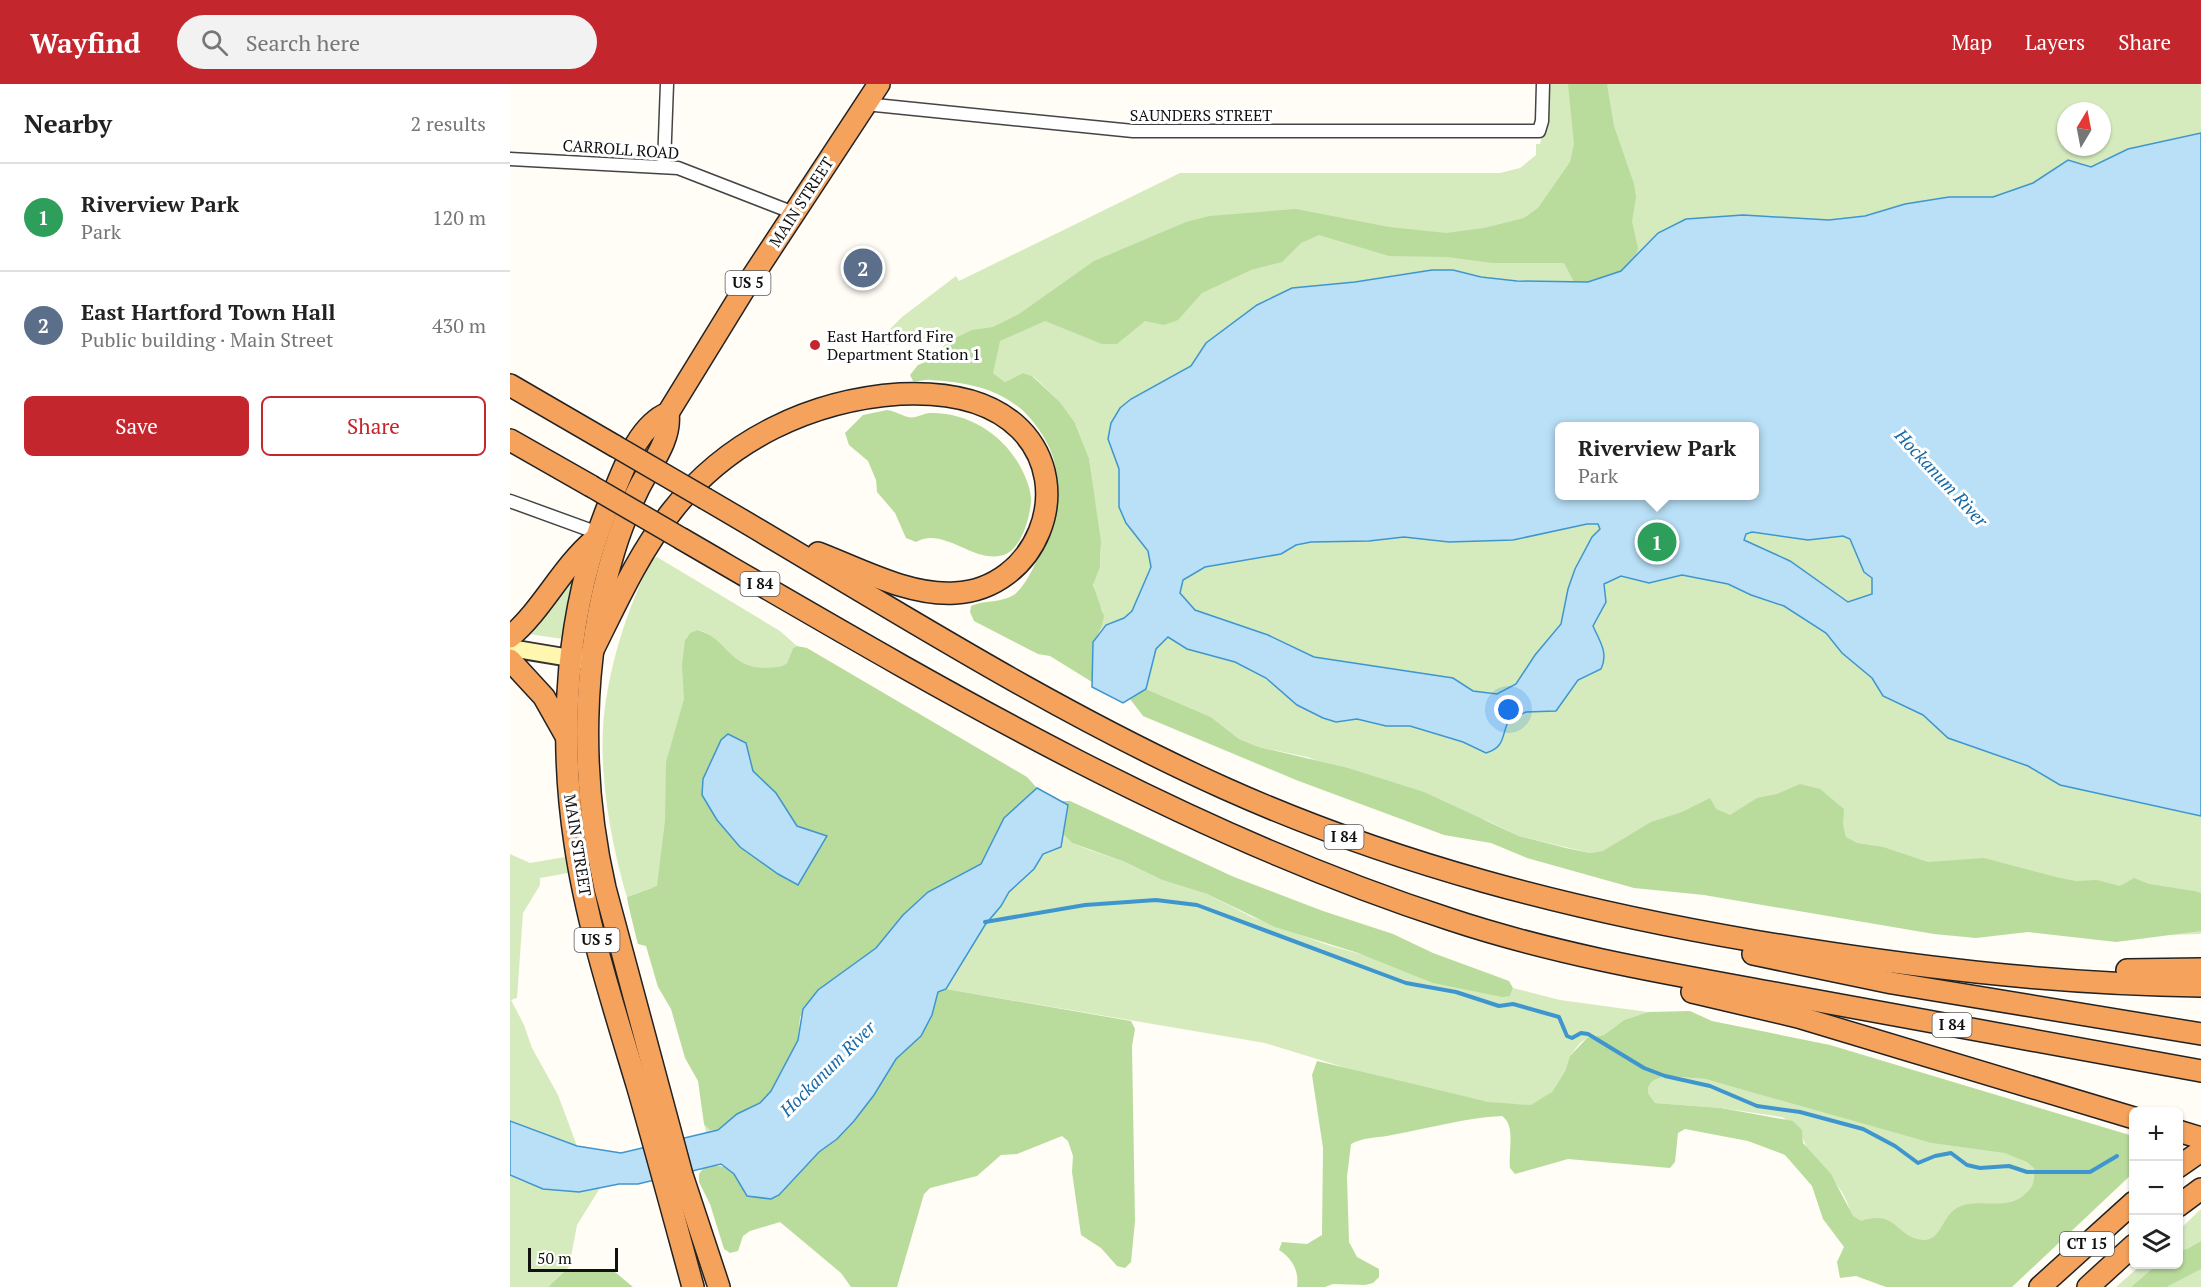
<!DOCTYPE html>
<meta charset="utf-8">
<style>
:root{--surface:#fff;--page:#f2f2f2;--text:#222;--muted:#767676;--line:#e0e0e0;--accent:#c4262e}
body{margin:0;font-family:"PT Serif",serif;background:var(--page);color:var(--text)}
.controls{position:absolute;right:18px;bottom:18px;display:grid;overflow:hidden;border-radius:9px;box-shadow:0 2px 4px #0004}
.controls button{width:54px;height:54px;display:grid;place-items:center;padding:0;border:0;border-bottom:2px solid var(--line);background:var(--surface);color:var(--text);font:30px sans-serif}
.compass{position:absolute;left:1547px;top:18px;width:54px;height:54px;border-radius:50%;background:var(--surface);box-shadow:0 2px 4px #0004;rotate:10deg}
.scale{position:absolute;left:18px;bottom:15px;width:90px;box-sizing:border-box;padding-left:6px;border:3px solid #111;border-top:0;font-size:16px;line-height:21px;white-space:nowrap;color:#111;-webkit-text-stroke:4px #fff;paint-order:stroke}
.you{position:absolute;left:999px;top:626px;width:21px;height:21px;margin:-15px;border:4px solid #fff;border-radius:50%;background:#1a73e8;box-shadow:0 0 0 9px #1a73e833}
.badge{display:grid;place-items:center;width:39px;height:39px;border-radius:50%;background:var(--accent);color:#fff;font-size:20px;font-weight:700}
.pin{position:absolute;translate:-50% -50%;border:3px solid #fff;box-shadow:0 2px 6px #0006}
.popup{position:absolute;left:1045px;top:338px;width:204px;height:78px;box-sizing:border-box;display:grid;place-content:center;border-radius:9px;background:var(--surface);filter:drop-shadow(0 2px 4px #0005);font-size:20px;white-space:nowrap;color:var(--muted)}
.popup b{font-size:22px;color:var(--text)}
.popup::after{content:'';position:absolute;left:50%;top:100%;margin-left:-12px;border:12px solid transparent;border-top-color:var(--surface)}
.list{margin:0;padding:0;list-style:none}
h2{display:flex;justify-content:space-between;align-items:center;height:78px;margin:0;padding:0 24px;font-size:26px}
h2 small{font-size:20px;font-weight:400;color:var(--muted)}
.list li{display:grid;grid-template-columns:39px 1fr auto;gap:18px;align-items:center;box-sizing:border-box;height:108px;padding:0 24px;border-top:2px solid var(--line)}
.list b{display:block;font-size:22px;white-space:nowrap}
.list p{margin:0;font-size:20px;white-space:nowrap;color:var(--muted)}
.list em{font-size:20px;font-style:normal;color:var(--muted)}
.actions{display:flex;gap:12px;padding:18px 24px}
.actions a{flex:1;padding:14px 0;border:2px solid var(--accent);border-radius:9px;text-align:center;font-size:21px;color:var(--accent)}
.actions .main{background:var(--accent);color:#fff}
.icon{flex:none;width:33px;height:33px;fill:none;stroke:currentColor;stroke-width:2;stroke-linecap:round;stroke-linejoin:round}
.map{position:relative;flex:none;width:1691px;height:1203px;overflow:hidden}
header{display:flex;align-items:center;gap:36px;box-sizing:border-box;height:84px;padding:0 30px;background:var(--accent);color:#fff}
header strong{font-size:28px}
nav{display:flex;gap:33px;margin-inline-start:auto;font-size:21px}
.search{width:420px;height:54px;background:var(--page);display:flex;align-items:center;gap:15px;box-sizing:border-box;padding:0 21px;border-radius:33px;color:var(--muted);font-size:22px}
main{display:flex}
aside{flex:1;background:var(--surface)}
.map>svg:first-child{display:block}
.green{fill:#d5ebbd;fill-rule:evenodd}
.forest{fill:#b9dc9c;fill-rule:evenodd}
.water{fill:#b9e0f7;stroke:#3f96cf;stroke-width:1.5;fill-rule:evenodd}
.lines{fill:none;stroke-linecap:round;stroke-linejoin:round}
.stream{stroke:#3f96cf;stroke-width:4}
.street-casing{stroke:#444;stroke-width:15}
.secondary-casing{stroke:#333;stroke-width:20}
.highway-casing{stroke:#222;stroke-width:24}
.street{stroke:#fff;stroke-width:12}
.secondary{stroke:#fff6b0;stroke-width:16}
.highway{stroke:#f5a25d;stroke-width:21}
.highway-bridge-casing{stroke:#222;stroke-width:24;stroke-linecap:butt}
.highway-bridge{stroke:#f5a25d;stroke-width:21}
.poi-dot{fill:#c4262e;stroke:#fff;stroke-width:2}
.labels{text-anchor:middle;stroke-width:6;stroke-linejoin:round;paint-order:stroke}
.shield{fill:#fff;stroke:#585858;stroke-width:1.5}
.shield-label{font-size:15px;font-weight:bold;fill:#111}
.street-label{font-size:16px;fill:#111;stroke:#fff}
.poi-label{font-size:16px;fill:#111;stroke:#fff;text-anchor:start}
.water-label{font-size:18px;font-style:italic;fill:#1768a6;stroke:#fff}
</style>
<header>
<strong>Wayfind</strong>
<div class="search"><svg class="icon" aria-label="search" viewBox="0 0 24 24"><circle cx="10" cy="10" r="6"/><path d="M15 15l6 6"/></svg>Search here</div>
<nav><a>Map</a><a>Layers</a><a>Share</a></nav>
</header>
<main>
<aside>
<h2>Nearby<small>2 results</small></h2>
<ul class="list">
<li><span class="badge" style="background:#2e9e5b">1</span><div><b>Riverview Park</b><p>Park</p></div><em>120 m</em></li>
<li><span class="badge" style="background:#5c6f8a">2</span><div><b>East Hartford Town Hall</b><p>Public building · Main Street</p></div><em>430 m</em></li>
</ul>
<div class="actions"><a class="main">Save</a><a>Share</a></div>
</aside>
<div class="map">
<svg width="1691" height="1203" viewBox="0 0 1691 1203">
<rect width="100%" height="100%" fill="#fffdf5"/>
<!-- green -->
<g class="green">
<path d="M1039,0H1691V850L1653,851L1094,767L1080,769L1009,752L978,737L910,716L797,673L749,663L729,655L701,633L636,605L638,599L607,537L591,545L593,527L587,517L583,499L590,483L591,465L579,374L566,341L550,318L524,293L513,289L495,298L483,289V278L449,262L426,260L364,261L392,233L446,192L449,197L670,89H990L1010,84L1026,71V60H1030L1038,29ZM1556,27H1592V63H1556ZM1050,342H1244V412H1050Z"/>
<path d="M147,473L270,547L287,562L283,564L277,579C264,587 241,586 227,578C215,570 193,530 176,554L263,604L216,1059L201,1065L194,1040L203,1036L141,804L117,813C102,763 90,697 93,645C96,591 117,522 143,474Z"/>
<polygon points="66,490 53,555 12,549"/>
<polygon points="553,750 562,759 577,765 615,778 652,796 697,810 742,833 818,861 1000,912 1003,904 1050,916 1138,928 1114,936 1094,951 1077,954 1070,959 1060,972 1055,987 1042,1008 1029,1018 1021,1021 988,1020 856,990 755,959 436,905 475,841 491,822 499,808 524,785 533,770 551,763"/>
<polygon points="0,770 20,779 55,773 58,789 30,794 30,801 13,829 7,914 1,916 14,941 22,964 48,1011 67,1062 0,1037"/>
<path d="M1155,992L1195,995L1344,1036L1621,1059L1405,1203L1337,1175C1337,1160 1342,1139 1339,1124C1331,1093 1294,1076 1291,1046L1272,1033L1211,1024L1145,1019L1138,1009C1138,997 1144,996 1155,992Z"/>
<path d="M0,1091C29,1107 58,1110 90,1104L67,1141L59,1183L38,1203H0Z"/>
<polygon points="1691,1125 1691,1157 1677,1165 1669,1166 1669,1146"/>
<polygon points="1631,1181 1646,1181 1621,1203 1606,1203"/>
<polygon points="1691,1185 1691,1203 1657,1203 1688,1186"/>
</g>
<!-- forest -->
<g class="forest">
<path d="M1058,0H1097L1104,42L1124,100L1126,113L1122,138L1128,164L1126,171L1111,187L1078,198H1064L1054,179H983L937,173L879,172L809,151L791,159L772,178L741,186L692,209L668,236L654,241L635,237L607,260H592L535,237L490,257L483,289L495,298L513,289L522,292L550,318L565,339L579,374L591,458L590,483L583,501L594,532L591,545L583,558L582,598L540,572L528,570L464,537L460,528L461,522C474,516 493,519 505,510C531,488 553,405 543,373C537,354 520,330 503,319C479,302 450,298 421,296C415,295 409,298 403,297L400,291L408,281L420,276L439,257L462,246L483,243L509,230L584,177L676,138L699,132L786,125L879,143L936,149L974,144L1014,134L1028,124L1060,78L1064,60Z"/>
<path d="M377,326C385,327 391,331 398,333C406,335 413,329 420,329C461,328 498,354 514,390C519,402 523,412 520,425C518,439 511,461 498,469C468,485 435,441 406,458L396,454L385,429L367,408L366,396L358,377L339,361L335,349L353,331Z"/>
<path d="M187,546C217,553 218,584 255,584C264,583 270,584 277,579L283,564L287,562L297,564L517,693L527,704L494,734L471,780L418,808L393,831L366,864L308,906L290,933L288,956L261,1007L250,1019L227,1030L208,1046H200L194,1040L188,997L175,974L161,925L148,903L136,862L128,860C127,857 117,816 117,813L147,802L155,737L156,678L174,615L172,581L175,556L180,549Z"/>
<polygon points="636,605 701,633 729,655 749,663 838,684 914,708 1009,752 1056,764 1080,769 1093,767 1141,738 1172,728 1200,714 1206,725 1220,731 1247,714 1267,710 1290,700 1310,705 1334,725 1333,741 1336,753 1347,759 1373,763 1418,778 1474,774 1550,794 1566,797 1587,796 1610,802 1624,794 1639,800 1684,807 1691,809 1691,847 1606,858 1518,848 1466,854 1424,850 1194,811 1124,804 1017,774 981,759 934,751 786,696 633,632 620,615"/>
<polygon points="551,717 560,717 724,793 813,827 883,850 923,869 991,894 999,897 1003,904 1000,912 992,913 923,899 848,869 765,843 697,810 652,796 615,778 562,759 553,750 558,721"/>
<path d="M436,905L621,937L625,945L622,962L625,1137L621,1178L615,1184L607,1182L591,1164L571,1151L562,1088L563,1072L558,1057L552,1052L507,1070L491,1071L467,1092L420,1104L414,1110L387,1203H341L331,1189L270,1138L240,1147L233,1152L228,1167L220,1169L214,1165L200,1120L189,1098V1090L194,1083C223,1078 224,1090 237,1112L327,1055L364,1011L386,975L411,952L422,931L428,908Z"/>
<path d="M1180,927L1202,937L1320,961L1623,1052V1089L1502,1203H1376L1346,1192L1330,1194L1327,1178L1334,1163L1313,1135L1302,1102L1275,1071L1238,1057L1175,1045L1168,1049L1165,1078L1160,1084L1058,1075L1005,1090L1000,1084C998,1068 1006,1041 992,1032C954,1034 920,1044 882,1051C868,1054 854,1053 841,1060L837,1093L839,1158L847,1173L869,1185V1193L863,1199L855,1201L823,1200L815,1203H787C789,1187 783,1175 769,1166L772,1158L797,1160L812,1151L813,1064L802,991L807,977L979,1018L1021,1021L1042,1008L1055,987L1060,972L1077,954L1094,951L1114,936L1138,928ZM1155,992L1195,995L1422,1059L1495,1069L1517,1078L1524,1084C1525,1097 1524,1103 1513,1112C1493,1128 1464,1111 1444,1126C1432,1135 1430,1157 1413,1156C1385,1154 1388,1125 1351,1137L1343,1132L1321,1090L1293,1059L1292,1046L1283,1037L1211,1024L1145,1019L1138,1009C1138,997 1144,996 1155,992Z"/>
<polygon points="1691,1157 1691,1185 1657,1203 1621,1203 1646,1181 1668,1180 1669,1166 1677,1165"/>
<polygon points="57,1185 105,1188 123,1203 38,1203"/>
</g>
<!-- water -->
<g class="water">
<path d="M1691,49V732L1550,701L1518,682L1438,654L1413,631L1373,612L1362,594L1332,569L1316,549L1274,522L1241,511L1218,500L1172,491L1139,499L1111,492L1094,500L1096,518L1083,542C1089,556 1099,569 1091,585L1068,596L1046,627L1016,628L999,636C991,651 996,663 976,669L953,658L900,642H876L847,635L826,638L813,634L787,621L756,594L725,578L677,565L658,553L646,565L636,605L613,619L582,603L583,558L596,541L614,534L622,527L641,483L638,467L616,439L609,423V385L598,355L601,339L610,324L621,315L681,282L696,259L747,221L782,204L845,198L922,186H943L971,193L1007,197L1078,198L1111,187L1148,149L1176,135L1233,131L1319,136L1355,132L1395,120L1439,113H1483L1523,99L1558,76L1581,83L1618,65ZM1050,342H1244V412H1050ZM1077,440H1088L1090,445L1082,453L1065,485L1058,505L1051,540L1025,571L1006,600L987,610L963,607L943,594L804,573L758,551L685,526L670,509L673,496L695,483L771,470L786,461L801,458L859,457L894,453L939,458L1003,456ZM1242,448L1298,456L1333,452L1340,455L1354,488L1362,494V510L1338,518L1280,477L1234,456L1236,450Z"/>
<polygon points="218,650 236,659 243,687 266,709 287,742 317,752 288,801 268,790 230,763 207,736 192,711 193,695 211,656"/>
<polygon points="527,704 558,721 551,763 533,770 524,785 499,808 491,822 475,841 436,905 428,908 422,931 411,952 386,975 364,1011 344,1037 327,1055 309,1068 269,1111 261,1115 237,1112 224,1090 211,1080 128,1100 109,1100 69,1108 33,1105 0,1091 0,1037 67,1062 111,1069 208,1046 227,1030 250,1019 261,1007 288,956 293,925 308,906 366,864 393,831 418,808 471,780 494,734"/>
</g>
<g class="lines">
<!-- stream -->
<polyline class="stream" points="475,838 575,821 646,816 687,821 896,899 946,908 989,922 1003,920 1049,933 1057,952 1062,954 1071,949 1078,950 1134,984 1155,992 1200,1002 1247,1022 1290,1028 1353,1045 1385,1062 1408,1079 1425,1072 1441,1069 1457,1081 1470,1084 1499,1082 1517,1088 1580,1088 1607,1072"/>
<defs>
<g id="street">
<polyline points="355,20 623,47 1029,47 1032,37 1033,0"/>
<polyline points="0,75 168,84 284,129"/>
<polyline points="154,81 157,0"/>
<polyline points="0,417 88,449"/>
</g>
<polyline id="secondary" points="0,564 72,576"/>
<g id="highway">
<polyline points="0,301 105,362"/>
<path d="M158,329C162,357 138,384 127,408C118,427 110,447 104,467C71,575 70,695 95,804L172,1091L209,1203"/>
<polyline points="0,356 81,402"/>
<path d="M196,415C366,514 534,623 714,704C883,780 1062,826 1244,857C1393,882 1540,900 1691,902"/>
<path d="M172,455C420,599 665,746 939,835C1050,872 1166,891 1281,912C1418,937 1554,962 1691,987"/>
<path d="M0,553C33,525 51,484 84,456"/>
<path d="M82,568C106,520 128,470 162,427C217,356 301,316 390,310C432,308 479,314 510,345C568,404 525,505 445,509C399,512 350,485 308,469"/>
<polyline points="0,576 34,613 56,652"/>
<polyline points="1243,870 1382,899 1691,950"/>
<polyline points="1617,886 1691,885"/>
<polyline points="1182,908 1288,933 1624,1034"/>
<polyline points="1668,1047 1691,1054"/>
<polyline points="1668,1083 1691,1067"/>
<polyline points="1668,1122 1691,1105"/>
<path d="M183,1203C165,1137 147,1070 128,1004C104,924 77,842 65,759C48,646 56,521 101,415C113,387 127,342 158,329L233,207L369,0"/>
<polyline points="1530,1203 1624,1118"/>
<polyline points="1578,1203 1624,1161"/>
</g>
</defs>
<!-- street casing -->
<use href="#street" class="street-casing"/>
<!-- secondary casing -->
<use href="#secondary" class="secondary-casing"/>
<!-- highway casing -->
<use href="#highway" class="highway-casing"/>
<!-- street -->
<use href="#street" class="street"/>
<!-- secondary -->
<use href="#secondary" class="secondary"/>
<!-- highway -->
<use href="#highway" class="highway"/>
<defs>
<g id="highway-bridge">
<polyline points="105,362 196,415"/>
<polyline points="81,402 172,455"/>
</g>
</defs>
<!-- highway-bridge casing -->
<use href="#highway-bridge" class="highway-bridge-casing"/>
<!-- highway-bridge -->
<use href="#highway-bridge" class="highway-bridge"/>
</g>
<!-- markers -->
<circle class="poi-dot" cx="305" cy="261" r="6"/>
<g class="labels">
<!-- shield labels -->
<g class="shield">
<rect x="215.5" y="187" width="45" height="24" rx="4.5"/>
<rect x="230.5" y="488" width="39" height="24" rx="4.5"/>
<rect x="814.5" y="741" width="39" height="24" rx="4.5"/>
<rect x="64.5" y="844" width="45" height="24" rx="4.5"/>
<rect x="1422.5" y="929" width="39" height="24" rx="4.5"/>
<rect x="1550" y="1148" width="54" height="24" rx="4.5"/>
</g>
<g class="shield-label">
<text x="238" y="204">US 5</text>
<text x="250" y="505">I 84</text>
<text x="834" y="758">I 84</text>
<text x="87" y="861">US 5</text>
<text x="1442" y="946">I 84</text>
<text x="1577" y="1165">CT 15</text>
</g>
<!-- street labels -->
<g class="street-label">
<text x="691" y="37">SAUNDERS STREET</text>
<text transform="translate(111 65) rotate(4)" y="6">CARROLL ROAD</text>
<text transform="translate(291 118) rotate(-57)" y="6">MAIN STREET</text>
<text transform="translate(68 761) rotate(81)" y="6">MAIN STREET</text>
</g>
<!-- poi labels -->
<g class="poi-label">
<text x="317" y="258">East Hartford Fire<tspan x="317" dy="18">Department Station 1</tspan></text>
</g>
<!-- water labels -->
<g class="water-label">
<text transform="translate(1431 394) rotate(47)" y="6">Hockanum River</text>
<text transform="translate(318 985) rotate(-45)" y="6">Hockanum River</text>
</g>
</g>
</svg>
<div class="controls">
<button>+</button>
<button>−</button>
<button><svg class="icon" aria-label="layers" viewBox="0 0 24 24"><path d="M12 4l9 5-9 5-9-5zM3 14l9 5 9-5"/></svg></button>
</div>
<svg class="compass" viewBox="-18 -18 36 36"><path d="M0-13l5 13h-10z" fill="#e53935"/><path d="M0 13l5-13h-10z" fill="#767676"/></svg>
<div class="scale">50 m</div>
<div class="you"></div>
<div class="pin badge" style="left:1147px;top:458px;background:#2e9e5b">1</div>
<div class="popup"><b>Riverview Park</b>Park</div>
<div class="pin badge" style="left:353px;top:184px;background:#5c6f8a">2</div>
</div>
</main>
